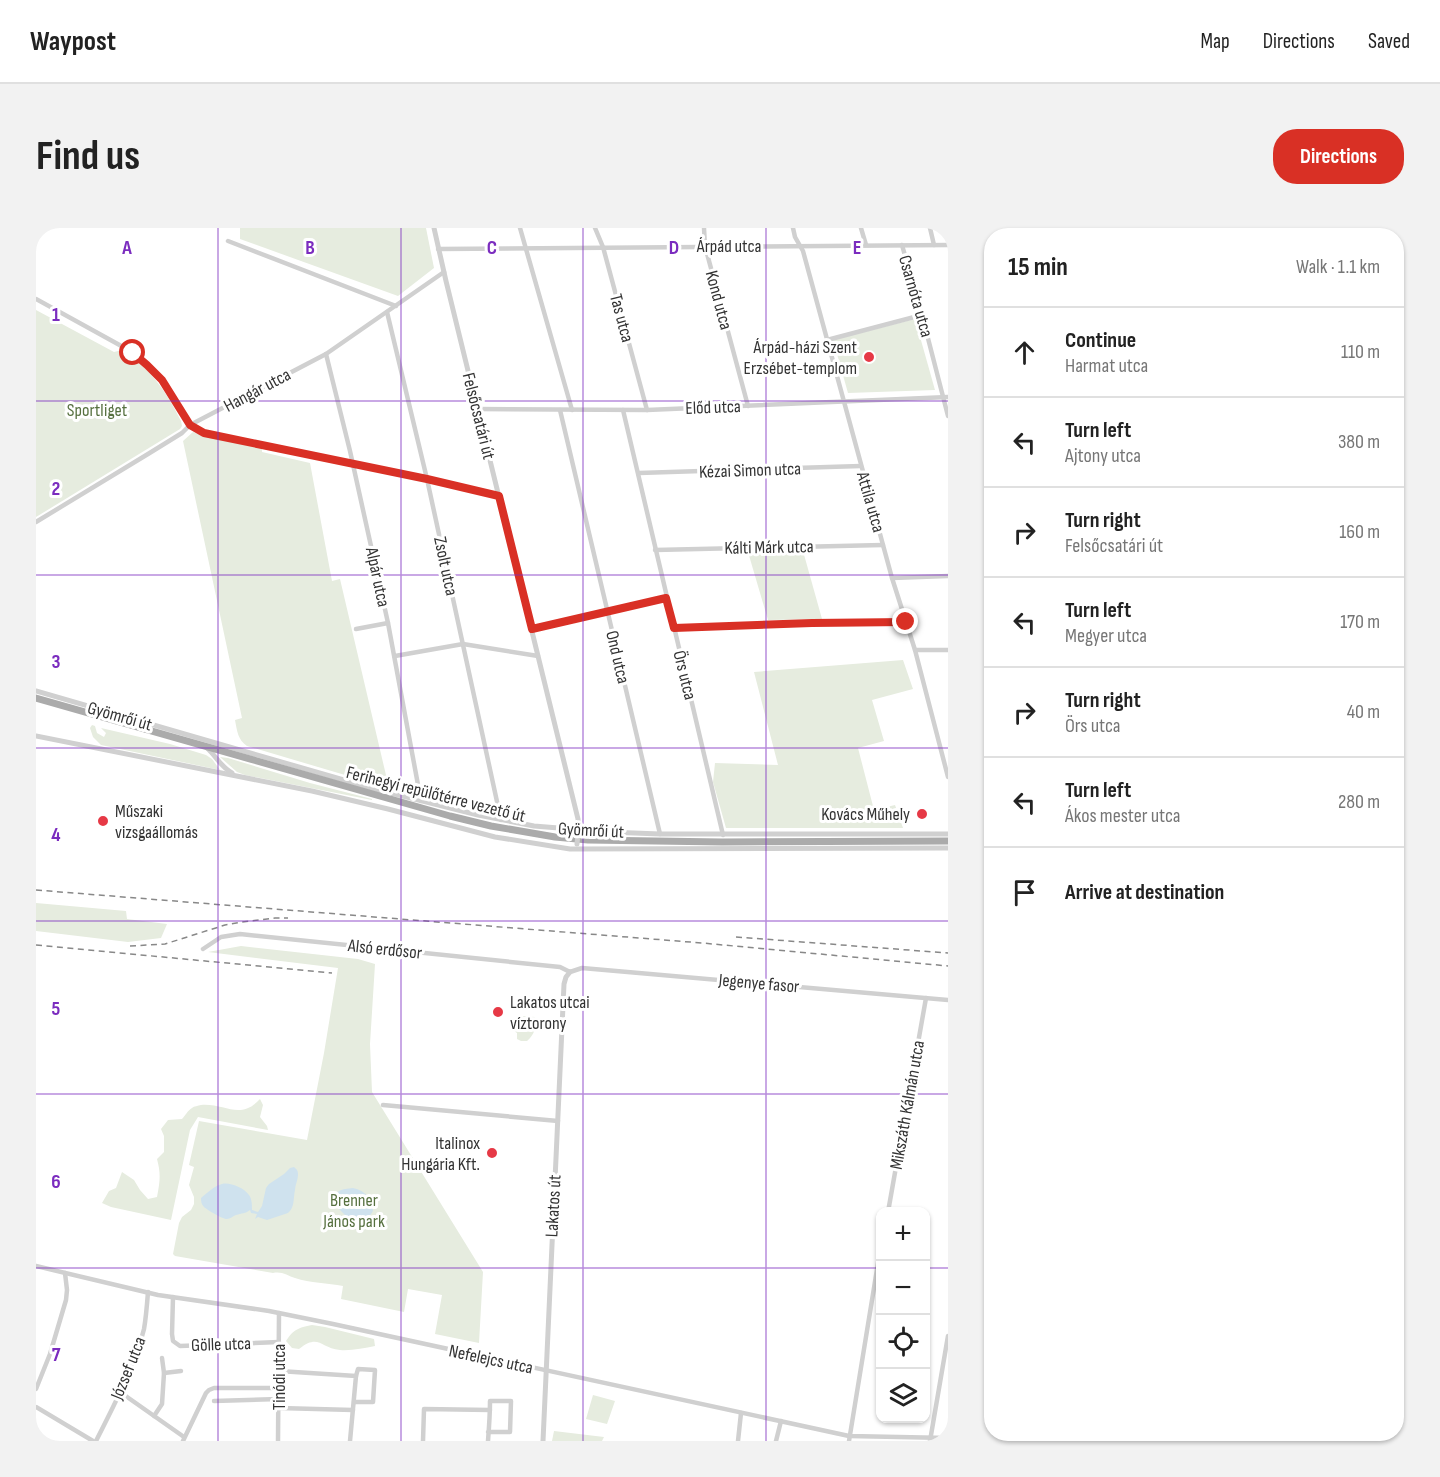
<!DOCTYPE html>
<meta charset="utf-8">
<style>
:root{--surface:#fff;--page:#f2f2f2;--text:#222;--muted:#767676;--line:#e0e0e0;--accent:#d93025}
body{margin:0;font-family:"Sofia Sans Condensed",sans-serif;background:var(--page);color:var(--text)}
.controls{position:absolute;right:18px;bottom:18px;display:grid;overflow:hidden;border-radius:12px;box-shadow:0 2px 4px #0004}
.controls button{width:54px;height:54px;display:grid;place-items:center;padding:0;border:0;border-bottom:2px solid var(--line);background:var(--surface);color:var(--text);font:30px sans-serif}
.stop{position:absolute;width:18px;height:18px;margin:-14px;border:4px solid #d93025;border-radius:50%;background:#fff}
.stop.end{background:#d93025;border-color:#fff;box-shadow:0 2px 6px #0008}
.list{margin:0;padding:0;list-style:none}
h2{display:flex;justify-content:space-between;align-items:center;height:78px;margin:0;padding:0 24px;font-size:26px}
h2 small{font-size:20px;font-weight:400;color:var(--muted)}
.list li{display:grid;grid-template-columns:39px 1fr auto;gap:18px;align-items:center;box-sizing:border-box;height:90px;padding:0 24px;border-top:2px solid var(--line)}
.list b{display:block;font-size:22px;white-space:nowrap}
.list p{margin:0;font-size:20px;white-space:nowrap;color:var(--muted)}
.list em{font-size:20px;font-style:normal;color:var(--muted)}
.icon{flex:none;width:33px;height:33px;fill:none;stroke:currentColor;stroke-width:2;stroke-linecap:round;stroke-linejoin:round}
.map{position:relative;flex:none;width:912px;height:1213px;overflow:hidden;border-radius:24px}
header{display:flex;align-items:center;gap:36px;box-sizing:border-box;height:84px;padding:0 30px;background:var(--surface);border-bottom:2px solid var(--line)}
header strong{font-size:28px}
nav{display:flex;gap:33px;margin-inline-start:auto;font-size:21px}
.intro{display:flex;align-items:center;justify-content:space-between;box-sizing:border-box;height:144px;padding:0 36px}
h1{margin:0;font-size:42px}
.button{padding:15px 27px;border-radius:24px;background:var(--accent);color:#fff;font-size:21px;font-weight:700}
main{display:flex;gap:36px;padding:0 36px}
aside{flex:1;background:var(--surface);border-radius:24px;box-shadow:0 2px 4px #0004}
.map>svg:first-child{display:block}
.green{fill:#e6ecdf}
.water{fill:#cfe2ee}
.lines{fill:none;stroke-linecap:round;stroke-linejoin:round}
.minor{stroke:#d0d0d0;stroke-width:4.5}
.tertiary{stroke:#d0d0d0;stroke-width:5}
.primary{stroke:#ababab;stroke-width:7}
.rail{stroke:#888;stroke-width:1.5;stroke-dasharray:6 4.5;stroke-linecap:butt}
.tertiary-bridge{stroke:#d0d0d0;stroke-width:5}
.route{stroke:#d93025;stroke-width:8}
.grid{fill:none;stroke:#7b2cbf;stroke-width:1.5;stroke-opacity:0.55}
.poi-dot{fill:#e63946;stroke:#fff;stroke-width:2}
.labels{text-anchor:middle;stroke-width:6;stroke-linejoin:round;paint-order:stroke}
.street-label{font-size:18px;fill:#333;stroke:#fff}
.poi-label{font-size:18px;fill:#333;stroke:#fff;text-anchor:end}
.park-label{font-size:18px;fill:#56703f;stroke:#fff}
.grid-label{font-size:20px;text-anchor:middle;font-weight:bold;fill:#7b2cbf;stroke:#fff;stroke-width:6;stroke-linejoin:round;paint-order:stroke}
</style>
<header>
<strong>Waypost</strong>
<nav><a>Map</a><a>Directions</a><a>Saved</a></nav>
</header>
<div class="intro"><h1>Find us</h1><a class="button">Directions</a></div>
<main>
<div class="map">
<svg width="912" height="1213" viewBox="0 0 912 1213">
<rect width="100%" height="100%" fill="#fff"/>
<!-- green -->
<g class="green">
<polygon points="204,0 390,0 398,40 362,68 204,11"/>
<path d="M0,82L78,124L86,122C114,140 130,163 145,193L146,198L144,201L0,289Z"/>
<polygon points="879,91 899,162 812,165 797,112"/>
<path d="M157,204L165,207L226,219V224L274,235L296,353L304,351L353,560L211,518C202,512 201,503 199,492L206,490L147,213Z"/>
<polygon points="767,323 786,391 732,392 712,324"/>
<polygon points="867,432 877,461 836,472 848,513 822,520 838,582 859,577 867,600 690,600 677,554 679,535 742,537 718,444"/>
<polygon points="56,497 59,498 61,505 68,509 70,505 65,500 134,516 170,527 176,531 184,542 65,517 57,509 54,500"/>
<polygon points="184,529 192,530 274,555 336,571 336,572 209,547 201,544"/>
<polygon points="0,675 90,683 91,691 131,696 125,710 92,714 0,703"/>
<path d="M205,718L322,731L339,736L334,816L336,864L447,1044L443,1115L399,1106L406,1067L372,1061L368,1084L305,1071L307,1058C292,1055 274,1055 259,1050C252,1048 246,1043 237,1045L139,1028L137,1026L143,995L146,989L155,982L158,976V969L153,957L158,939L153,937L163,893L271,912L288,825L302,740L172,724Z"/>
<path d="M484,788L499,789C500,800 499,806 491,813H485L481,811V805L475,801L484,791Z"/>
<path d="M224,871L227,877L224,889L231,898L232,902L162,889L154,902L135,992L75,979L66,975L73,963L80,960L86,944L98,952L104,962L112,971L121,969C124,953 125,946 121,931L128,924V908L125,901L132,892L146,891C149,888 152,882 156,880C158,878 162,878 165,877C189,875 204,893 224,871Z"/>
<path d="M276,1097L289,1099L338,1111L339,1118C328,1120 315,1123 304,1122C284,1120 283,1105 263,1121L256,1120L250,1113C258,1101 262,1100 276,1097Z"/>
<polygon points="557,1167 579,1173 571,1196 550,1191"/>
<polygon points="518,1203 568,1209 566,1213 516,1213"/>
</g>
<!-- water -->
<g class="water">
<path d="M258,939C261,942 262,942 262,947C262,952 259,957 259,962C257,971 259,979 252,985L231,992L222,989L219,991L221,986L215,985L214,982C209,986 206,985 200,987C197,988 194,991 191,991C188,992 170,981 168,979C165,976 165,973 165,970C171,965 178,958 186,956C194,954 208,960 213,967C216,971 216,977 216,982L222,984L226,978L230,960L233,956L248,946L254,940Z"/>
<path d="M317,960C330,963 335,970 337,983L331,992L320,996L316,994L296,974C298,962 306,961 317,960Z"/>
</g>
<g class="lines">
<!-- minor -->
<g class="minor">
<polyline points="484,0 536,182"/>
<polyline points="559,0 567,19 611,182"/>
<polyline points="668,0 669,18 712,178"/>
<polyline points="757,0 759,9 767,23 856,350 879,422 912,549"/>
<polyline points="825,0 830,17"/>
<polyline points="894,0 898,17"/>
<polyline points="192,13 360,78"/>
<polyline points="866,17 886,87 912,188"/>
<polyline points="402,21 912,17"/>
<polyline points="0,71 89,120 107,133 121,147 131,160 154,197 168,205 391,251 463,268"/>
<polyline points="351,84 391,251 465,592"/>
<polyline points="791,112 886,87"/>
<polyline points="290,126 314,223 352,395 385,573"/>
<polyline points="441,181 611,182 912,169"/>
<polyline points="524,182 624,606"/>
<polyline points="587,182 687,607"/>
<polyline points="603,245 825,238"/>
<polyline points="0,294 112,226 146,205 154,197 290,126 408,44"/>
<polyline points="619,322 847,317"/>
<polyline points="856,350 912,348"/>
<polyline points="638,400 776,395 870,394"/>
<polyline points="320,401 352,395"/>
<polyline points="496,401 630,370"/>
<polyline points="879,422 912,422"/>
<polyline points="359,428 427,416 502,428"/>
<polyline points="167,721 185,709 204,706 524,739 534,744 546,740 912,772"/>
<polyline points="347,877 522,893"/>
<polyline points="852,984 890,770"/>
<polyline points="0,1038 122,1067 233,1083 297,1096 813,1208 912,1210"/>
<polyline points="137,1069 136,1106 137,1113 144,1118 243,1114"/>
<polyline points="243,1143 320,1148 314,1213"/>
<polyline points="128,1145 145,1143"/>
<polyline points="0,1161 14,1126 30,1072 31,1062 29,1045"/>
<polyline points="84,1164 148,1209"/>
<polyline points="178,1173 243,1171"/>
<polyline points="318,1174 337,1174 339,1142 322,1141 320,1148"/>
<polyline points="0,1179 57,1213"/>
<polyline points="243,1180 317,1182"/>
<polyline points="118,1188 126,1176 128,1145 126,1130"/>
<path d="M60,1213C77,1179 99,1138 108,1101C110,1090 111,1077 112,1064"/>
<polyline points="147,1213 170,1165 173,1162 178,1160 243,1160"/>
<polyline points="242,1213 243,1085"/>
<polyline points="387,1213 388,1181 454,1182"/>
<path d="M452,1213C453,1200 454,1186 454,1173H475L474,1204H452"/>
<polyline points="702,1213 705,1185"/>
<polyline points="740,1213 745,1193"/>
<polyline points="813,1213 844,1023"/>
<polyline points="894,1213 912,1108"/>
</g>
<!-- tertiary -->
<g class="tertiary">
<polyline points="398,0 410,53 542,591 542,604"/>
<polyline points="0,463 339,561 442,587 498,598 572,604 624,606 912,606"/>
<polyline points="0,508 276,563 352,581 459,609 534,621 912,620"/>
<path d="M171,520C180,528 185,539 196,545"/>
<polyline points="507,1213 528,756 530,749 534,744"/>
</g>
<!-- primary -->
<polyline class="primary" points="0,470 414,588 455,598 519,609 552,612 686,614 912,613"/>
<!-- rail -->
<g class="rail">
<polyline points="0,662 666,715 912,738"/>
<polyline points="700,709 912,725"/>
<polyline points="0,717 296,745"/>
<polyline points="94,718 129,716 189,697 206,694 239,690 252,690"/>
</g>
<!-- tertiary-bridge -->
<polyline class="tertiary-bridge" points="541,616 542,605"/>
</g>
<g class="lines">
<!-- route -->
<polyline class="route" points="97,125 111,137 126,152 154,197 168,205 391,251 463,268 496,401 630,370 638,400 776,395 870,394"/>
</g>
<!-- grid -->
<path class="grid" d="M182,0V1213M365,0V1213M547,0V1213M730,0V1213M0,173H912M0,347H912M0,520H912M0,693H912M0,866H912M0,1040H844M890,1040H912"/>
<!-- markers -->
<g class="poi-dot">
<circle cx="833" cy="129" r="6"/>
<circle cx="886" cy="586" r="6"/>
<circle cx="67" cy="593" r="6"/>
<circle cx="462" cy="784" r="6"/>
<circle cx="456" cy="925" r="6"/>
</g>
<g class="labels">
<!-- street labels -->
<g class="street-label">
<text x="693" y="24">Árpád utca</text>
<text transform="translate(880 68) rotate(74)" y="6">Csarnóta utca</text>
<text transform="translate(683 72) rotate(75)" y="6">Kond utca</text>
<text transform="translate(586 90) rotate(75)" y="6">Tas utca</text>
<text transform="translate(221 162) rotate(-28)" y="6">Hangár utca</text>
<text transform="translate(677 179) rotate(-2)" y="6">Előd utca</text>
<text transform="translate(443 188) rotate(76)" y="6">Felsőcsatári út</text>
<text transform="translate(714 242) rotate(-2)" y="6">Kézai Simon utca</text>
<text transform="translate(835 274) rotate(74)" y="6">Attila utca</text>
<text transform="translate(733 319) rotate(-1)" y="6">Kálti Márk utca</text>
<text transform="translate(410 338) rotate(78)" y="6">Zsolt utca</text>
<text transform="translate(342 349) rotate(78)" y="6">Alpár utca</text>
<text transform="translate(582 429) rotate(77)" y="6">Ond utca</text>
<text transform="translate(649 447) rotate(76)" y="6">Örs utca</text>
<text transform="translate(84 488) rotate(16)" y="6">Gyömrői út</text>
<text transform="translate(400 566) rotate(14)" y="6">Ferihegyi repülőtérre vezető út</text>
<text transform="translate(555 602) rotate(3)" y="6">Gyömrői út</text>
<text transform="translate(349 721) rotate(6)" y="6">Alsó erdősor</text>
<text transform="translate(723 755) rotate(5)" y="6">Jegenye fasor</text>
<text transform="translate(871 877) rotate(-80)" y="6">Mikszáth Kálmán utca</text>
<text transform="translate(517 978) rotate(-87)" y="6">Lakatos út</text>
<text transform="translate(185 1116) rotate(-2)" y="6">Gölle utca</text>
<text transform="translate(455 1131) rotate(12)" y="6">Nefelejcs utca</text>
<text transform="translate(92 1140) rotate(-68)" y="6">József utca</text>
<text transform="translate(243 1149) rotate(-90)" y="6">Tinódi utca</text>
</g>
<!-- poi labels -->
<g class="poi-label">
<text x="821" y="125">Árpád-házi Szent<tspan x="821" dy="21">Erzsébet-templom</tspan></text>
<text x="79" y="589" text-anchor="start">Műszaki<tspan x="79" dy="21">vizsgaállomás</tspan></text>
<text x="874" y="592">Kovács Műhely</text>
<text x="474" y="780" text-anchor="start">Lakatos utcai<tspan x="474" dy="21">víztorony</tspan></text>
<text x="444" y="921">Italinox<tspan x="444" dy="21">Hungária Kft.</tspan></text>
</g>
<!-- park labels -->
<g class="park-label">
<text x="61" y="188">Sportliget</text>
<text x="318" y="978">Brenner<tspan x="318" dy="21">János park</tspan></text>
</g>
</g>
<g class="grid-label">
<text x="91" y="26">A</text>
<text x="274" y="26">B</text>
<text x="456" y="26">C</text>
<text x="638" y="26">D</text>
<text x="821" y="26">E</text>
<text x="20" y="93">1</text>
<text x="20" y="267">2</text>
<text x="20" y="440">3</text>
<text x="20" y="613">4</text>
<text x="20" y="787">5</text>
<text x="20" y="960">6</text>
<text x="20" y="1133">7</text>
</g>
</svg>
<div class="controls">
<button>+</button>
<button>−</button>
<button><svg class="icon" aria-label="locate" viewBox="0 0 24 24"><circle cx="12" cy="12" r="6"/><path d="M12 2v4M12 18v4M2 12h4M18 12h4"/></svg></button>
<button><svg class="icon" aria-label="layers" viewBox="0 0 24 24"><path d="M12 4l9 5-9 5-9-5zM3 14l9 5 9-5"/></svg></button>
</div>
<div class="stop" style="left:97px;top:125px"></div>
<div class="stop end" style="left:870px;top:394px"></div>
</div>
<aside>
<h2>15 min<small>Walk · 1.1 km</small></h2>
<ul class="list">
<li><svg class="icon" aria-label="ahead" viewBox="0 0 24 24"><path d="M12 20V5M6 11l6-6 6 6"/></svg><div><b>Continue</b><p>Harmat utca</p></div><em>110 m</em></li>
<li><svg class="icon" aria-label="left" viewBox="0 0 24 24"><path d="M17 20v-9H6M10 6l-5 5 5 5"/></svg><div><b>Turn left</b><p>Ajtony utca</p></div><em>380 m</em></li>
<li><svg class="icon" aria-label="right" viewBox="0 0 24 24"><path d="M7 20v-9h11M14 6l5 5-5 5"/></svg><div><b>Turn right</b><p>Felsőcsatári út</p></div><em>160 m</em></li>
<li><svg class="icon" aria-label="left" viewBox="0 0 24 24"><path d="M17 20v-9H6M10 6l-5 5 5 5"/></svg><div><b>Turn left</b><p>Megyer utca</p></div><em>170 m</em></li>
<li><svg class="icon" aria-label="right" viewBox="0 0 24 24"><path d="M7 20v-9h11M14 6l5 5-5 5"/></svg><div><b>Turn right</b><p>Örs utca</p></div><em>40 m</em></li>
<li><svg class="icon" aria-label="left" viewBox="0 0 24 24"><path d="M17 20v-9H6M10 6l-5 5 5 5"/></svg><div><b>Turn left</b><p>Ákos mester utca</p></div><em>280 m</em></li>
<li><svg class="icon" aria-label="arrive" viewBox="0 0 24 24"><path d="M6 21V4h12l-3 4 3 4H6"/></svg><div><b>Arrive at destination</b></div></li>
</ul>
</aside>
</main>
